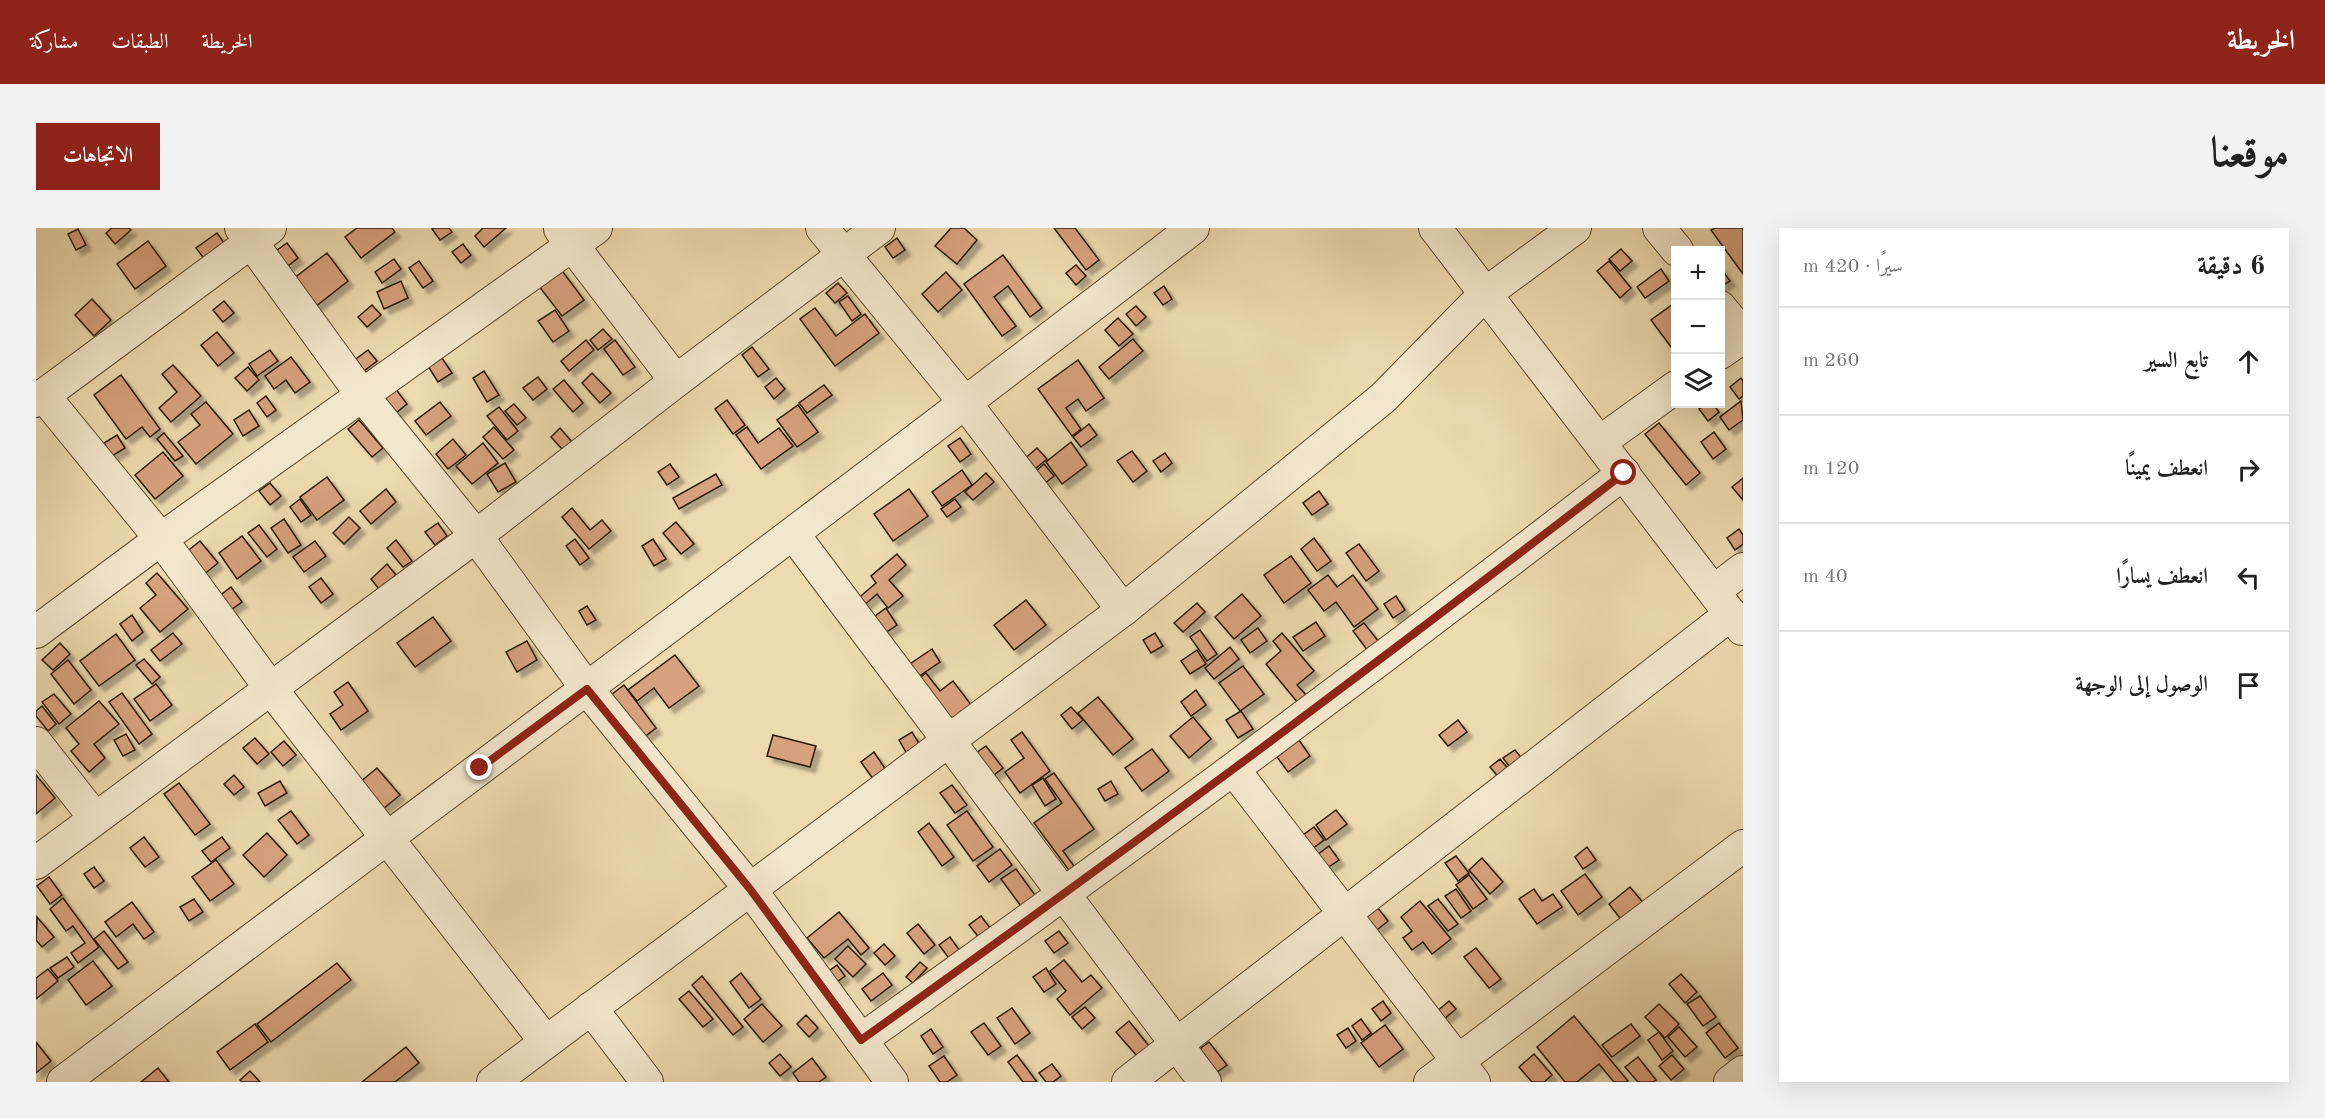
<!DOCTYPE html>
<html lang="ar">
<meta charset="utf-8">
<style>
:root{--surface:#fff;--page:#f2f2f2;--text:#222;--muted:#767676;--line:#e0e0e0;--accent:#8f2418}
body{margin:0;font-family:"Old Standard TT",Amiri,serif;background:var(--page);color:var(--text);direction:rtl}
.controls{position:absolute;right:18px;top:18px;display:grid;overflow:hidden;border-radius:0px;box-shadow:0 6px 24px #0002}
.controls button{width:54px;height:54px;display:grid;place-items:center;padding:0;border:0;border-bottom:2px solid var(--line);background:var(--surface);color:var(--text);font:30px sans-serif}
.stop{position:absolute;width:18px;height:18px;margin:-14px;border:4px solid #8f2418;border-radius:50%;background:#fff}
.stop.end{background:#8f2418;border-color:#fff;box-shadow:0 2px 6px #0008}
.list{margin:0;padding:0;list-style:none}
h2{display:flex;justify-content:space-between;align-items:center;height:78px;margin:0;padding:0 24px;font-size:26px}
h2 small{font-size:20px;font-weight:400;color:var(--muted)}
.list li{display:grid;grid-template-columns:39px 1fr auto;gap:18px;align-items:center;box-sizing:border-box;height:108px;padding:0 24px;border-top:2px solid var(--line)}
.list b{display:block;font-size:22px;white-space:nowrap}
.list em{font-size:20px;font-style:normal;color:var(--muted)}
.icon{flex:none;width:33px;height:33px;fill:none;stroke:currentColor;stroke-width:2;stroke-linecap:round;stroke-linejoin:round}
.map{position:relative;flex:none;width:1707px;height:854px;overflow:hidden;direction:ltr;border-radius:0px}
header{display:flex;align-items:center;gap:36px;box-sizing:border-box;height:84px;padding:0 30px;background:var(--accent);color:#fff}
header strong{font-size:28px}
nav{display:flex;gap:33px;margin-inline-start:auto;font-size:21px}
.intro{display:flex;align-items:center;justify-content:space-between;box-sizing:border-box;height:144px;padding:0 36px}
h1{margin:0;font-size:42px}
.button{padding:15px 27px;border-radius:0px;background:var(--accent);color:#fff;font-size:21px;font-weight:700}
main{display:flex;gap:36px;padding:0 36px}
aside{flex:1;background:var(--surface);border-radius:0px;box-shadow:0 6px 24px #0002}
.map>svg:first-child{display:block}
.building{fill:#d6a17e;stroke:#2b1a02;stroke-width:1.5;filter:url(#shadow)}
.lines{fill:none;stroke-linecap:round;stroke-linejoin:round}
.minor-casing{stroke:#5c4a2d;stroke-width:34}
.minor{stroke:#f3e7cb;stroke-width:32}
.route{stroke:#8f2418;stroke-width:8}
</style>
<header>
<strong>الخريطة</strong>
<nav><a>الخريطة</a><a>الطبقات</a><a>مشاركة</a></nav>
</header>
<div class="intro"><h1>موقعنا</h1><a class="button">الاتجاهات</a></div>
<main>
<aside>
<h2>6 دقيقة<small>سيرًا · 420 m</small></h2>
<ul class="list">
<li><svg class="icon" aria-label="ahead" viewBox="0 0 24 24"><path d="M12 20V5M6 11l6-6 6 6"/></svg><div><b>تابع السير</b></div><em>260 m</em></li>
<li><svg class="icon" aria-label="right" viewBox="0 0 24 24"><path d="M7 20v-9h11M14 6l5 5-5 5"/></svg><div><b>انعطف يمينًا</b></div><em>120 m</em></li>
<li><svg class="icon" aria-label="left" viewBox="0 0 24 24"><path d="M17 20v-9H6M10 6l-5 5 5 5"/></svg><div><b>انعطف يسارًا</b></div><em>40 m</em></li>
<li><svg class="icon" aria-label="arrive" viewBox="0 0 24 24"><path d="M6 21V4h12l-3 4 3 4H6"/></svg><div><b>الوصول إلى الوجهة</b></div></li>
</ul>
</aside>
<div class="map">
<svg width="1707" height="854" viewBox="0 0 1707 854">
<defs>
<filter id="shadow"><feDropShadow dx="5.5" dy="5.5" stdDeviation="1.5" flood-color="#0004"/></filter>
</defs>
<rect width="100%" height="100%" fill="#eddaaf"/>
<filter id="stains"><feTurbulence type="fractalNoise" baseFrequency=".00333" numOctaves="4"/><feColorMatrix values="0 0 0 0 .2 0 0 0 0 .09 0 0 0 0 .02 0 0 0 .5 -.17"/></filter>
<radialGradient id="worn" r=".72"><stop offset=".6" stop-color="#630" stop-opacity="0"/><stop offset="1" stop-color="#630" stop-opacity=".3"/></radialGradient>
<!-- building -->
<g class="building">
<polygon points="76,0 93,0 95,2 79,16 70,5"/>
<polygon points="321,0 356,0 359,4 325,30 309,9"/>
<polygon points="398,0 413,0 416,4 404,12 396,1"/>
<polygon points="447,0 470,0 448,19 439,8"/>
<polygon points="915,0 928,0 941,12 921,36 899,18"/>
<polygon points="1018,0 1039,0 1063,32 1050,42"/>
<polygon points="1679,0 1707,0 1707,46 1675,2"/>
<polygon points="42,1 50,17 40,22 32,6"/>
<polygon points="181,5 193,22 173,37 160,20"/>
<polygon points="861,10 869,22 857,30 849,19"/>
<polygon points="112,13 130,38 99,61 81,36"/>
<polygon points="251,15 262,30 248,41 237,25"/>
<polygon points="427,16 435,27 425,35 416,24"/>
<polygon points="1585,21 1596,33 1584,43 1573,31"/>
<polygon points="291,25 312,53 279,79 257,51"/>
<polygon points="967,27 1006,80 994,89 972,58 958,69 980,98 966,108 928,56"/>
<polygon points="358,31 365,41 346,55 339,44"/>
<polygon points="383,33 397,53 387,60 373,40"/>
<polygon points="1573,33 1595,60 1584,70 1561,43"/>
<polygon points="1040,37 1050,48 1040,57 1030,45"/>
<polygon points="1684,39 1694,53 1684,59"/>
<polygon points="524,40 548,72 526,88 502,57"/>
<polygon points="1625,41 1633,53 1609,70 1601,59"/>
<polygon points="910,44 926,62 902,84 886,66"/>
<polygon points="365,53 372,70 348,81 341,64"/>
<polygon points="802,55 811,65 799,75 790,65"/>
<polygon points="1128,58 1136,71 1127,77 1118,65"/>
<polygon points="812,68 825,86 816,93 803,74"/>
<polygon points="56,71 75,92 58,108 39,87"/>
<polygon points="188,73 198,85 187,94 177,82"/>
<polygon points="1640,74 1640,116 1635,119 1615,92"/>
<polygon points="336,77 345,87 331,99 322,89"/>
<polygon points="1100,78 1110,89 1100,98 1090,86"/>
<polygon points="779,80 800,108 829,86 843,105 799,138 764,91"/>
<polygon points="519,82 533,103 517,114 502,93"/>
<polygon points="1082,90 1097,106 1083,118 1069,102"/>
<polygon points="567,101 576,111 562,122 554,112"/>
<polygon points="181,104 198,125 182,138 165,117"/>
<polygon points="1097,111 1107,123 1073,151 1063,139"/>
<polygon points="550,112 558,122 533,143 525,133"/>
<polygon points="579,112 599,139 587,147 568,121"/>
<polygon points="716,119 733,141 722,149 706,127"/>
<polygon points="234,122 242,133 221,148 213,136"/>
<polygon points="332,122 341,133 328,143 320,131"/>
<polygon points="255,129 274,154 259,165 250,152 238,161 229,148"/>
<polygon points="406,130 416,145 402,154 392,138"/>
<polygon points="1042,132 1068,170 1050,183 1042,171 1030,180 1045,201 1036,208 1002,161"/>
<polygon points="137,137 165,168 135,194 123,180 141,164 126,146"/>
<polygon points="212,139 223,152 211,163 199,150"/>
<polygon points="448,143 463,167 451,174 437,150"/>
<polygon points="556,145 575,165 564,175 546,155"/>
<polygon points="85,147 124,201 114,209 106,199 90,211 58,167"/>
<polygon points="502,149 511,161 497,172 487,160"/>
<polygon points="740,150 749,161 738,171 729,159"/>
<polygon points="1705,150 1707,153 1707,168 1703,171 1694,159"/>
<polygon points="528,152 547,175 537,184 517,161"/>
<polygon points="788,157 796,167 771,185 763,175"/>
<polygon points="359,160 371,176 351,192 338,175"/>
<polygon points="230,168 240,182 231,189 221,175"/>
<polygon points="691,172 709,197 697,206 679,181"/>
<polygon points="1705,173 1707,192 1693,202 1684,189"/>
<polygon points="170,174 197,206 160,236 142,214 164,197 155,186"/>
<polygon points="404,174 415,188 390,207 379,193"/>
<polygon points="478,176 490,190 481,197 469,183"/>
<polygon points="1670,176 1677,176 1683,184 1672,193 1663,181"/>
<polygon points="762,177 782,204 761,219 741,192"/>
<polygon points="463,179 482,203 471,212 451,188"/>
<polygon points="213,182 223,198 207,208 198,192"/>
<polygon points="323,192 347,220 336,229 312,201"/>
<polygon points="1623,195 1664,245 1650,257 1609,206"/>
<polygon points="1053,196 1061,207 1045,219 1037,209"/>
<polygon points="458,199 478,222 467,231 447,209"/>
<polygon points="711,199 722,215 743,200 757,218 725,241 700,207"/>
<polygon points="524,200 536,214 527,222 515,209"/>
<polygon points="1678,204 1690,221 1677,231 1665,214"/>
<polygon points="128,205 147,228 139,233 121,211"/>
<polygon points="81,207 89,220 76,228 68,215"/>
<polygon points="924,210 935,226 924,234 912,218"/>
<polygon points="417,211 430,227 412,241 400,226"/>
<polygon points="1035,214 1051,237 1026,256 1010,234"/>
<polygon points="447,215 462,235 436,256 420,238"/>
<polygon points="1001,220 1011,231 994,245 985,234"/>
<polygon points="1096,223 1111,243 1097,254 1081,233"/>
<polygon points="127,224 147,248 119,271 99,247"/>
<polygon points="1129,225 1136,235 1125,244 1117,233"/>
<polygon points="469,235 480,254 462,264 451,246"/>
<polygon points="634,236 643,249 631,257 622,244"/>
<polygon points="1008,236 1018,248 1008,256 998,245"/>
<polygon points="926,242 936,257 906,278 896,264"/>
<polygon points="950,245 958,254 937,272 929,264"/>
<polygon points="680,246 686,257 643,281 637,270"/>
<polygon points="291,249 308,272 281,292 264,269"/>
<polygon points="1707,250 1707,272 1696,259"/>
<polygon points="234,255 245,268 234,277 223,263"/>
<polygon points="350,261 360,274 335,296 324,283"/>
<polygon points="873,261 892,288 857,313 838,286"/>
<polygon points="1283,263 1292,276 1276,287 1267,275"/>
<polygon points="264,271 275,287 265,294 254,279"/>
<polygon points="919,271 925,279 911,289 905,281"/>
<polygon points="536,280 554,302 566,292 575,303 553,321 526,289"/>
<polygon points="313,289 324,300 308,316 297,305"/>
<polygon points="248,291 265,317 252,325 235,300"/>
<polygon points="640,294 658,316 645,326 627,305"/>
<polygon points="402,295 411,308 399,317 389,304"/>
<polygon points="223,297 241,321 231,329 212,305"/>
<polygon points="1703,301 1707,307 1707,316 1699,322 1691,310"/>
<polygon points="206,308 225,333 201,351 183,325"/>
<polygon points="1278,310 1295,333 1281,343 1265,321"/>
<polygon points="539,311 553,330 544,337 530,318"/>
<polygon points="617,311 630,331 618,338 606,318"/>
<polygon points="360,312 376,333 367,339 351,320"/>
<polygon points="164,313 182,335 167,347 149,325"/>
<polygon points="279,313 290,328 268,344 257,329"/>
<polygon points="1323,316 1343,343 1330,353 1310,325"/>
<polygon points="861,326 870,337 853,352 867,368 852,380 841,366 825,380 819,373 840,355 835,348"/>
<polygon points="1255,328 1275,355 1248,375 1228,347"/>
<polygon points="351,336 360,347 343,361 335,351"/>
<polygon points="121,345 152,381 124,404 104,380 120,367 110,355"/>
<polygon points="1292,347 1301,359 1317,347 1342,381 1318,399 1300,374 1288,383 1272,362"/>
<polygon points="285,350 297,366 285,375 273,359"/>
<polygon points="195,359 206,374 192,384 182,369"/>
<polygon points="1206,366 1225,388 1198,411 1179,389"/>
<polygon points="1360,368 1369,382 1357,390 1348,376"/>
<polygon points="990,372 1010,397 978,422 958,397"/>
<polygon points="1161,375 1169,384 1147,404 1138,395"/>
<polygon points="551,378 560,392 551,397 543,383"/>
<polygon points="850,380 861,397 846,407 835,391"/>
<polygon points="96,387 107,404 96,413 84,396"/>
<polygon points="397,389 415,413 379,439 361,415"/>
<polygon points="1280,394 1289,408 1267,423 1257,409"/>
<polygon points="1328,395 1347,419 1335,427 1317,403"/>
<polygon points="1222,400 1231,413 1214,425 1205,412"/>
<polygon points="1164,402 1181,426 1171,433 1154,409"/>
<polygon points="137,405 146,416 124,433 115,422"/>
<polygon points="1119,405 1127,418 1115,425 1107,412"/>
<polygon points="1246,405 1278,443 1261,457 1271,468 1262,475 1230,436 1245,423 1237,413"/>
<polygon points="80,406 99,432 63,458 44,433"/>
<polygon points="491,413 501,432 481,444 470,424"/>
<polygon points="24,415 34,426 17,442 6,432"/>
<polygon points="1194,419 1203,431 1178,451 1169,440"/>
<polygon points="896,421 904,434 879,451 871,438"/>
<polygon points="1161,422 1170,436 1154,446 1145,433"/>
<polygon points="639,427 663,458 633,480 618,460 601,473 592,462"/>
<polygon points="108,431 124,449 116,456 100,437"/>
<polygon points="32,432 55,462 38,476 15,446"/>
<polygon points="1207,438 1228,466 1204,483 1183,455"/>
<polygon points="890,445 904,463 917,453 936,478 912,497 880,453"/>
<polygon points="312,454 332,483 305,502 294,486 307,477 298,464"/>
<polygon points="120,456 136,477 114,493 98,471"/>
<polygon points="588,457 620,500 607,510 567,473"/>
<polygon points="1160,462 1170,477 1155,488 1145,474"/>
<polygon points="86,465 116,506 103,516 73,474"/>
<polygon points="18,466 35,486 23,496 6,474"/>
<polygon points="1062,469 1097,511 1077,527 1042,485"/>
<polygon points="63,473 83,496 58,516 69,530 53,544 35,523 43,516 30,500"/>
<polygon points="6,478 20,496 12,503 0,488 0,483"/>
<polygon points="1035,479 1047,492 1036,501 1025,487"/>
<polygon points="1205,483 1217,501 1202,510 1190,492"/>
<polygon points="1157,489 1175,511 1153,530 1134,508"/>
<polygon points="1422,492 1431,504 1412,518 1403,507"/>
<polygon points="876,504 884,517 871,526 863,512"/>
<polygon points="986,504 1014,543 984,565 969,544 988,530 975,512"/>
<polygon points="90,506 99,522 87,528 78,512"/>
<polygon points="737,507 780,518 774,539 731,528"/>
<polygon points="219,510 233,526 221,536 207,520"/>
<polygon points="1263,512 1274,528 1252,544 1241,529"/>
<polygon points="248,513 260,527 247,538 235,524"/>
<polygon points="950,518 967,540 950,553 933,530"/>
<polygon points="1116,521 1133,543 1106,563 1089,540"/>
<polygon points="1479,522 1488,533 1476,542 1467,530"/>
<polygon points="838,524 850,542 837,551 825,534"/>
<polygon points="1464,531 1474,543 1464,551 1454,539"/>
<polygon points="341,540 364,567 347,581 324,554"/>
<polygon points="1018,545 1058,601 1027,623 1043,645 1038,649 998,595 1026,575 1009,551"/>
<polygon points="0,547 19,570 0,586"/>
<polygon points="198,547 208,559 198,567 188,556"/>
<polygon points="1007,550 1020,571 1009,578 996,557"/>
<polygon points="244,553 251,565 229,578 222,565"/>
<polygon points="1075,553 1082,566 1069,573 1062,561"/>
<polygon points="143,555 174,596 159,607 128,566"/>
<polygon points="916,557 931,577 919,585 904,565"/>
<polygon points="1300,582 1311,596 1290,612 1280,597"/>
<polygon points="255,583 273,607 261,616 242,592"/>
<polygon points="931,583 957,619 937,633 911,597"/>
<polygon points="893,595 918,629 906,638 882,604"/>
<polygon points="1278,599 1288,612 1276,621 1267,607"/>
<polygon points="231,605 251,627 228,649 207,627"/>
<polygon points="108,609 123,629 109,639 94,620"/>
<polygon points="186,609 194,620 175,634 166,623"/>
<polygon points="1293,618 1303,632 1291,640 1281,627"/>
<polygon points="1551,619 1560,632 1547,641 1539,629"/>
<polygon points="964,621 976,637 953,654 941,638"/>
<polygon points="1420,628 1433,645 1422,653 1409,635"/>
<polygon points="1446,630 1467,654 1454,666 1433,642"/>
<polygon points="180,632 198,656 174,673 156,649"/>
<polygon points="58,639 68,653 58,660 48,646"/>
<polygon points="980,641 1004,674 990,685 965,651"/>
<polygon points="1549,646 1566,669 1542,687 1525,663"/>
<polygon points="1433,647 1451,671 1437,681 1420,657"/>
<polygon points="13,649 26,667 14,676 1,658"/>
<polygon points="1594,659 1609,677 1587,694 1573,676"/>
<polygon points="1420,661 1435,683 1425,690 1409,668"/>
<polygon points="1498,661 1506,673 1517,666 1526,679 1501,696 1483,671"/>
<polygon points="27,670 63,719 42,735 35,725 49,715 37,698 30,703 14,681"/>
<polygon points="158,671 167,684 153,693 144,679"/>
<polygon points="1402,671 1422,696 1412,703 1392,678"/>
<polygon points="1384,673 1415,711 1396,726 1387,714 1376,722 1367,710 1376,703 1365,689"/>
<polygon points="96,674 118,704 108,711 97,696 80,709 69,694"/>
<polygon points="1342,680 1352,693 1341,702 1331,689"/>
<polygon points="803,684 833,720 825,727 812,711 788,730 771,710"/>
<polygon points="945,688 964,713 952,721 933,697"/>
<polygon points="1,689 18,709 6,719 0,712"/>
<polygon points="882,696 899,717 888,726 871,705"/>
<polygon points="68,703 92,734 82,741 58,711"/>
<polygon points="1023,703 1032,715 1018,725 1009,713"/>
<polygon points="914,709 926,726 915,733 903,717"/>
<polygon points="848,716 859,728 849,737 838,725"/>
<polygon points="812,718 830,736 817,749 799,731"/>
<polygon points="1440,720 1465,751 1453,760 1428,729"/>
<polygon points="31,729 38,739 22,750 14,740"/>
<polygon points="1028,732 1046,754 1055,747 1066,760 1034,787 1021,771 1030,763 1014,743"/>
<polygon points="57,733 76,758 50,777 32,752"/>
<polygon points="884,734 891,740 877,755 870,749"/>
<polygon points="301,735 315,752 235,814 221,796"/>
<polygon points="801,737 809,748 794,759 786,748"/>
<polygon points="1010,740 1020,756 1008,764 997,749"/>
<polygon points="12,741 22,753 0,771 0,750"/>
<polygon points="705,745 725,771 713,780 694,754"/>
<polygon points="847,745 856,757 835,773 826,761"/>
<polygon points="1645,746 1661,764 1649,775 1633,756"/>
<polygon points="666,748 707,799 697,807 656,757"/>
<polygon points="653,763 677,791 667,799 643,771"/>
<polygon points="1664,768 1680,789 1667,798 1651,776"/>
<polygon points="1347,773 1355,785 1345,793 1336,781"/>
<polygon points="1413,773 1420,781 1407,792 1400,784"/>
<polygon points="726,776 746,798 727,814 708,791"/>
<polygon points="1623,776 1643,796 1629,810 1609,789"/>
<polygon points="1049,779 1059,790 1046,801 1036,789"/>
<polygon points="976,780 994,805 979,816 961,790"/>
<polygon points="770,787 782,800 773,809 761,796"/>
<polygon points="1538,788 1592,853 1590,854 1578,854 1563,836 1541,854 1529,854 1501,819"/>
<polygon points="1325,791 1335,805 1326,812 1316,798"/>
<polygon points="1093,793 1113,818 1101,828 1080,804"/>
<polygon points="948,795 965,818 952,827 935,804"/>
<polygon points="1683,795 1702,820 1689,830 1670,805"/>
<polygon points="219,796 232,814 194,842 181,824"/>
<polygon points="1595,796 1604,808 1576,829 1566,817"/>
<polygon points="1349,797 1367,821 1343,839 1325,815"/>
<polygon points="1643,799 1661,819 1649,829 1632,809"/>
<polygon points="1312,800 1320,813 1310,820 1301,807"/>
<polygon points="895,801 907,819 897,826 885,808"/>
<polygon points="1623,804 1637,823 1626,832 1612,812"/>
<polygon points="0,814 15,833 0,845"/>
<polygon points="1173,814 1191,837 1177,847 1160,824"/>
<polygon points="370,819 383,835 359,854 326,854"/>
<polygon points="744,826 755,839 744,848 733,835"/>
<polygon points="1498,826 1516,847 1508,854 1496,854 1483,839"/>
<polygon points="981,827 1001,854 987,854 972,834"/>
<polygon points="1636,827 1648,841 1635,852 1623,838"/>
<polygon points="908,828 921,847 911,854 904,854 893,838"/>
<polygon points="1602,829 1620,852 1617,854 1602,854 1589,839"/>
<polygon points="776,830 790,849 783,854 763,854 757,845"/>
<polygon points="1016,836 1025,848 1017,854 1010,854 1003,845"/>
<polygon points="122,840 133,854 105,854"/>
<polygon points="214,843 224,854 206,854 204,852"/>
</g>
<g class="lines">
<defs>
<g id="minor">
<polyline points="205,0 326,167 440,308 551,461 714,661 856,854"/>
<polyline points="786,0 930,176 1087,382"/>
<polyline points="1399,0 1706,401"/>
<polyline points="1623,0 1641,22"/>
<polyline points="524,1 640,153"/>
<polyline points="1684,79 1707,107"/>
<polyline points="1684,125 1707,109"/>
<polyline points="7,167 125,311 235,461 510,814"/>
<polyline points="0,173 234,0"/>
<polyline points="1564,214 1640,159"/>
<polyline points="758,307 1169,854"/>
<polyline points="1678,363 1707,341"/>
<polyline points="0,404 125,311 560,0"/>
<polyline points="0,515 59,590"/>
<polyline points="1198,542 1438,854"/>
<polyline points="0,635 440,308 640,153 843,0"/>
<polyline points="555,780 611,854"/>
<path d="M825,812C1083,628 1337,439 1588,245"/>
<path d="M27,854C404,569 783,289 1157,0"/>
<polyline points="457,854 1087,382 1347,170 1449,66 1539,0"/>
<polyline points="1092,854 1695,386"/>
<polyline points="1394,854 1707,618"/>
<polyline points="1694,854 1707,844"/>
</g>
</defs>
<!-- minor casing -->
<use href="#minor" class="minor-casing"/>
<!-- minor -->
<use href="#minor" class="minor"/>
</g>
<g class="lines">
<!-- route -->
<path class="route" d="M444,540L551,461L714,661L825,812C1083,628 1337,439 1588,245"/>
</g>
<rect width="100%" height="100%" filter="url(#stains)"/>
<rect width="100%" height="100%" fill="url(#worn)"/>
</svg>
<div class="controls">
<button>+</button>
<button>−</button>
<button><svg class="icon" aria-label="layers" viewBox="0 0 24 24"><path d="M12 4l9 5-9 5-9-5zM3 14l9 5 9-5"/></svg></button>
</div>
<div class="stop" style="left:1588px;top:245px"></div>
<div class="stop end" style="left:444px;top:540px"></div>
</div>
</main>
